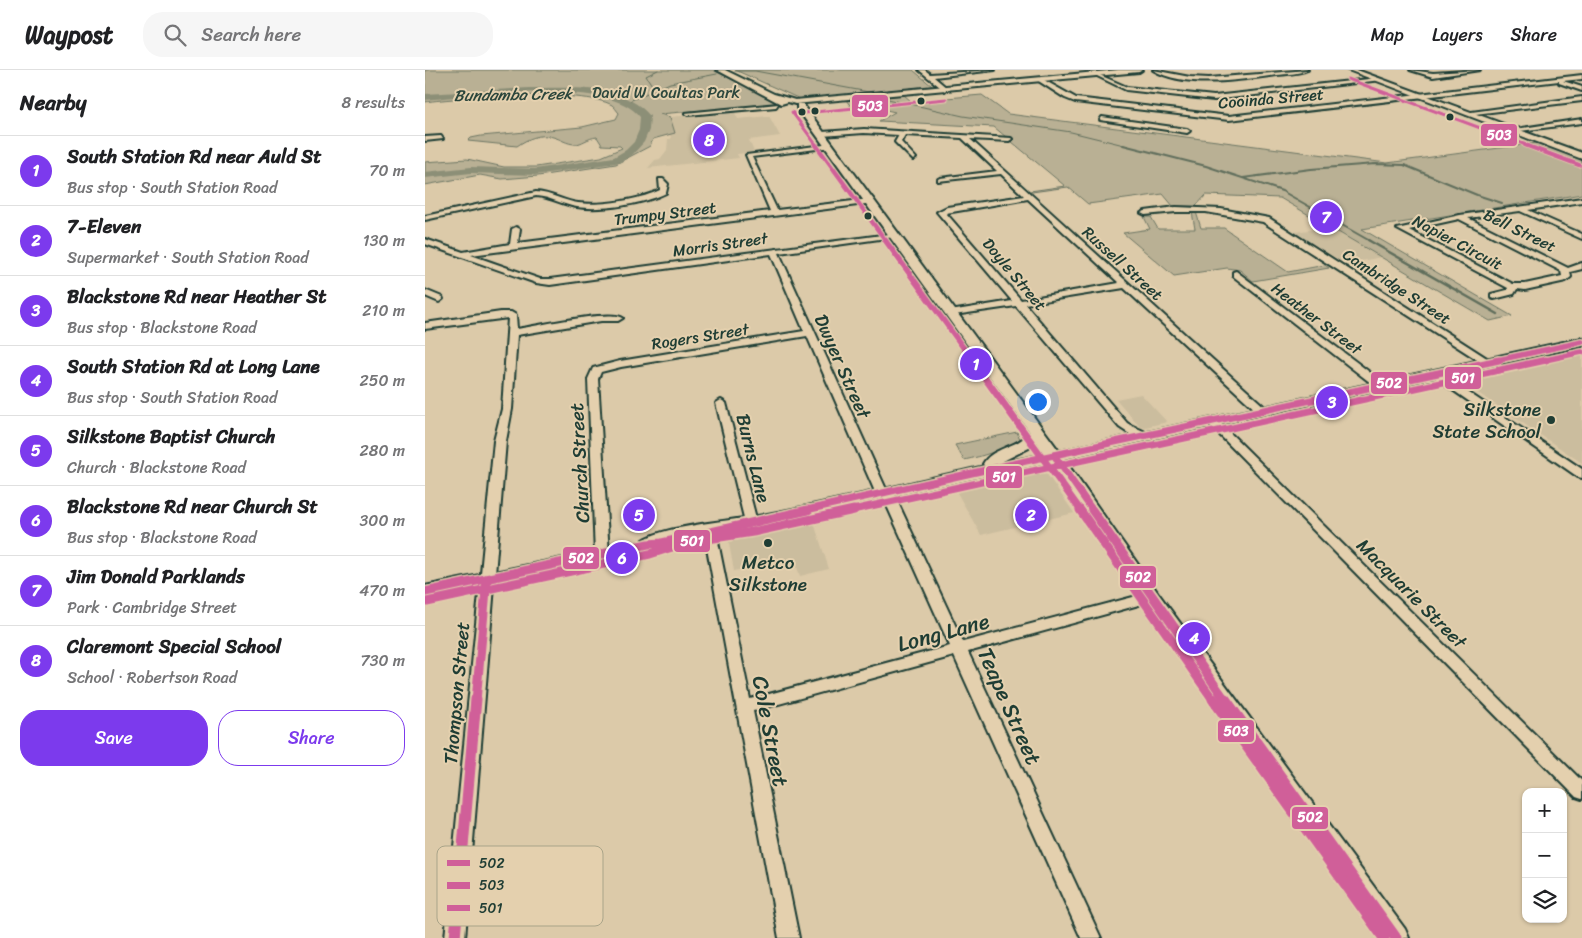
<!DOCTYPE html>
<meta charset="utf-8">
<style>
:root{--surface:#fff;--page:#f6f6f6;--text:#202124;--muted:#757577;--line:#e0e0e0;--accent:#7c3aed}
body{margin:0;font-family:Sriracha,sans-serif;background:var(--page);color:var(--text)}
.controls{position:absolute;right:15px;bottom:15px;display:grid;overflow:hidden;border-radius:10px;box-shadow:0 1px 4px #0004}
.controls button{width:45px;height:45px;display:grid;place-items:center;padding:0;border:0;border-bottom:1px solid var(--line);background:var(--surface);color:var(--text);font:25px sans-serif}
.you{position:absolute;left:612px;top:331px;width:18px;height:18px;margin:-12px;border:4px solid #fff;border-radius:50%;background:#1a73e8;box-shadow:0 0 0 8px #1a73e833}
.badge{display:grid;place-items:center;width:32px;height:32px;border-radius:50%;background:var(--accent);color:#fff;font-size:16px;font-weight:700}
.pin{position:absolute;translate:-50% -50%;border:2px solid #fff;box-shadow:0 1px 5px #0006}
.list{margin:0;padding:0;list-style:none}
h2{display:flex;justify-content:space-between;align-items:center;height:65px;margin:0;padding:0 20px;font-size:21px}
h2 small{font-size:16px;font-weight:400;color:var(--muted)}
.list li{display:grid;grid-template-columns:32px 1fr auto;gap:15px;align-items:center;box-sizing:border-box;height:70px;padding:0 20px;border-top:1px solid var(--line)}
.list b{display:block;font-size:19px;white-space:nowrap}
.list p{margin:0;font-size:16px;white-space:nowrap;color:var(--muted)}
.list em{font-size:16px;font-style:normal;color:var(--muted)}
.actions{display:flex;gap:10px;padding:15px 20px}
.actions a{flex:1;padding:11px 0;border:1px solid var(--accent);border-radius:20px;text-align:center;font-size:18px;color:var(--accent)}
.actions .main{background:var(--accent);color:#fff}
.icon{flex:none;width:28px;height:28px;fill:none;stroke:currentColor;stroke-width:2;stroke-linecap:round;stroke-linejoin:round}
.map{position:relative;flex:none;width:1157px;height:868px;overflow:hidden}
header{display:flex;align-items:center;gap:30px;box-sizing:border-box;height:70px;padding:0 25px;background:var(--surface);border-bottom:1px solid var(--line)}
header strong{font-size:24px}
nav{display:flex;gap:28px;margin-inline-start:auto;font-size:18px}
.search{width:350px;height:45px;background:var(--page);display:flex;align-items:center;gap:12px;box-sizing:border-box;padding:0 18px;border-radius:20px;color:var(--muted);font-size:19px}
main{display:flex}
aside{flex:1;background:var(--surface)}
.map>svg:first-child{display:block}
.built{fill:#cbbd9e}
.green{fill:#b9b094;stroke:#6c7664}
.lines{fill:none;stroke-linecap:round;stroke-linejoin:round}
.stream-far2{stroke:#606e5c;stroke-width:1}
.stream-far1{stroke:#606e5c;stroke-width:2}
.stream{stroke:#606e5c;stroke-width:2.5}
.river{fill:#8c8f77;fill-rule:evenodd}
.minor-casing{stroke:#1f3d34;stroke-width:4}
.major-casing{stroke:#1f3d34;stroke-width:4}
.minor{fill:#e4d0ae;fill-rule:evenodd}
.major{fill:#e4d0ae;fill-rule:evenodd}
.bus-1-far3-casing{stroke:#e4d0ae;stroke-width:8}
.bus-1-far2-casing{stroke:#e4d0ae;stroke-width:10}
.bus-1-far1-casing{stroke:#e4d0ae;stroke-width:12}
.bus-1-casing{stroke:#e4d0ae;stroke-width:14}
.bus-2-far5-casing{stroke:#e4d0ae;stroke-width:5}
.bus-2-far4-casing{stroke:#e4d0ae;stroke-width:6}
.bus-2-far3-casing{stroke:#e4d0ae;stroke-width:8}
.bus-2-far2-casing{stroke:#e4d0ae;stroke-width:10}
.bus-2-far1-casing{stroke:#e4d0ae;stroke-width:12}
.bus-2-casing{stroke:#e4d0ae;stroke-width:14}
.bus-3-far2-casing{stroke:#e4d0ae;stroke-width:8}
.bus-3-far1-casing{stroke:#e4d0ae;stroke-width:10}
.bus-3-casing{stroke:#e4d0ae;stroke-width:12}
.bus-1-far3{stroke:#d05f99;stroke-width:5.5}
.bus-1-far2{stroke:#d05f99;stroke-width:7}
.bus-1-far1{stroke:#d05f99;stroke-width:9}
.bus-1{stroke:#d05f99;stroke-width:11}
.bus-2-far5{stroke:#d05f99;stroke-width:3}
.bus-2-far4{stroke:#d05f99;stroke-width:4.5}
.bus-2-far3{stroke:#d05f99;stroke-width:5.5}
.bus-2-far2{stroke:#d05f99;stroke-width:7}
.bus-2-far1{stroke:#d05f99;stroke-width:9}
.bus-2{stroke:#d05f99;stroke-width:11}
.bus-3-far2{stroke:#d05f99;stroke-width:5.5}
.bus-3-far1{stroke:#d05f99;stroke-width:7}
.bus-3{stroke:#d05f99;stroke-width:9}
.bus-dot{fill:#1f3d34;stroke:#e4d0ae;stroke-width:2}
.labels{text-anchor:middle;stroke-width:4;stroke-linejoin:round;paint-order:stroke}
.far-park-label{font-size:16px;fill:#2e483e;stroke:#e4d0ae}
.far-water-label{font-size:16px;font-style:italic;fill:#2a453b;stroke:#e4d0ae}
.far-street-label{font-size:16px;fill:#1f3d34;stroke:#e4d0ae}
.street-label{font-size:19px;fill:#1f3d34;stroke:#e4d0ae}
.poi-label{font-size:19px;fill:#1f3d34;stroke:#e4d0ae;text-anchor:end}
.near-street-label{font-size:22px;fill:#1f3d34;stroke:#e4d0ae}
.key{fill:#e4d0ae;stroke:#a9a489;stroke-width:1}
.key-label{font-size:14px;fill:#1f3d34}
.line-badge{stroke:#e4d0ae;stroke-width:2}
.badge-label{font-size:14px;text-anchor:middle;font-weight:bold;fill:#fff}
</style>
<header>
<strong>Waypost</strong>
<div class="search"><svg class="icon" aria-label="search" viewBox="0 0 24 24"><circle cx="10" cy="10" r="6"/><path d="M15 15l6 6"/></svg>Search here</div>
<nav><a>Map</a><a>Layers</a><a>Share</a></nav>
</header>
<main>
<aside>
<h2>Nearby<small>8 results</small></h2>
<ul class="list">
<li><span class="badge">1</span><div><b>South Station Rd near Auld St</b><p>Bus stop · South Station Road</p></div><em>70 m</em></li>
<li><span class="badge">2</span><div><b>7-Eleven</b><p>Supermarket · South Station Road</p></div><em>130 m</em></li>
<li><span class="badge">3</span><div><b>Blackstone Rd near Heather St</b><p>Bus stop · Blackstone Road</p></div><em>210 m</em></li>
<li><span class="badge">4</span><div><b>South Station Rd at Long Lane</b><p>Bus stop · South Station Road</p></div><em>250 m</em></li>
<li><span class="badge">5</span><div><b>Silkstone Baptist Church</b><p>Church · Blackstone Road</p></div><em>280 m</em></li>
<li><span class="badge">6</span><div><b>Blackstone Rd near Church St</b><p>Bus stop · Blackstone Road</p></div><em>300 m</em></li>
<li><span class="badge">7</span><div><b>Jim Donald Parklands</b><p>Park · Cambridge Street</p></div><em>470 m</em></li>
<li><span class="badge">8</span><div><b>Claremont Special School</b><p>School · Robertson Road</p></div><em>730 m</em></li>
</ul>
<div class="actions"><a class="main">Save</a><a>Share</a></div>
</aside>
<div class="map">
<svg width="1157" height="868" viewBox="0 0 1157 868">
<rect width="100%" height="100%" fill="#dccaa9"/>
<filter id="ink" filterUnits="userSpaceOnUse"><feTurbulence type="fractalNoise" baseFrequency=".02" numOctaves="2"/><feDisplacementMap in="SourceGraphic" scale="10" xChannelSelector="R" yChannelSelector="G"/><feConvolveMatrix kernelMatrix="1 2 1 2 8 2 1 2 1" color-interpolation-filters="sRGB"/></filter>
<g filter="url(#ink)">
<!-- built -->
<g class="built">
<polygon points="309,41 313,49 344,46 355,66 324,70 329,82 312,84 314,88 223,98 230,90 235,89 242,80 243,69 246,69 245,64 250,63 245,47"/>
<polygon points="905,157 957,187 920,194 870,162"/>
<polygon points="1157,280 1157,393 1031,308"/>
<polygon points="716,324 742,352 716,358 691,329"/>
<polygon points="614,401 621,403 649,443 556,465 530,419"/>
<polygon points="388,450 404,499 375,506 369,488 309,501 303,468"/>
</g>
<!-- green -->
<g class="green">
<path d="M0,0H288L355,33L235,44L245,47L250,63L228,69L225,76L191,94L113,106L77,109L55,105L0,115V92L42,89L79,97H111L176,87L197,78L195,76L177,75L172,67C162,68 157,74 150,74C142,74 136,69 128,67C115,63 102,69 92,76L43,71L46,68L56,66L157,57L191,49L194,43C192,41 189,36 187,35C160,19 34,27 0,32Z"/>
<polygon points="310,0 488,0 507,16 375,29"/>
<polygon points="479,25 486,31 557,25 583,44 962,93 1112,73 1157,89 1157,124 937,159 1087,246 1065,251 855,128 781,125 771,136 748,136 738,124 663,134 643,117 607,122 605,121 640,116 569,57 454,51 470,42 444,36 427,38 421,30"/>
<polygon points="767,142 771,142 776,158 799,158 863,202 900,195 904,198 828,211 815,200 802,198 749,206 698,163 725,159 719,147 726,147 733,159 770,159"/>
<path d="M592,362L595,369C578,380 559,386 539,390L530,375Z"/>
</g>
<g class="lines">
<!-- stream-far2 -->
<g class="stream-far2">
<polyline points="310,1 330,1 449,23"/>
<polyline points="229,18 221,6 233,0"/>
<polyline points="454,27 538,46 646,62 703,76"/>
<polyline points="202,32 245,13 292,4"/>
</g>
<!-- stream-far1 -->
<g class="stream-far1">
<polyline points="698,75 781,96 857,121 945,171"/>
<polyline points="818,108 886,99 950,94 979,95 1052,125 1077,133"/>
</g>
<!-- stream -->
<polyline class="stream" points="943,170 1073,244"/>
<!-- river -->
<path class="river" d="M104,18C142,18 198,13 225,46L224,60L219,72L208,84L196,92L110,105L46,103L0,108V102L46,97L110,99L189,87L201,80L209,72L214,60L215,47C211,42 206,38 200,35C159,13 48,25 0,30V24Z"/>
<defs>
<g id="minor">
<polygon points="494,0 500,0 505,4 570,0 509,7 522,18 520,21"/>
<path d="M728,0L765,7L784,8L883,0C874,4 862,4 852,5C816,10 760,19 728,0Z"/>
<polygon points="985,0 1008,3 1055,0 1008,7"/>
<polygon points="670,3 702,17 789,26 953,8 956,10 789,30 701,20 670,5"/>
<polygon points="1157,5 1157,9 1138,11 1157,17 1157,21 1134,13 1134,11 804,50 650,32 640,28 612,10 617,9 651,28 804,46"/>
<polygon points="1157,27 1157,31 1042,45 1039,43"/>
<polygon points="353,34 351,37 263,45 260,43"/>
<polygon points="677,47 762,59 765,61 762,63 675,50"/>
<polygon points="1157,49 1157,53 1087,62 1084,60"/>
<path d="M439,59L586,68L587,69L584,71L545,69L842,339L843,341L842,343H834L699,218L600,234L702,353C709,358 722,361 727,366L725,368C714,371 703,363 694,357L591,236L522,246V242L525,241L587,231L512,142L522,137L599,126L576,104L513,111V109L515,108L572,101L537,68L480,65L476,72L491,88L488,90L470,72L474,65L439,63L397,66L394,64L397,62ZM603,129L694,213L596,230L521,143Z"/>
<polygon points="16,66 18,69 0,71 0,67"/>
<polygon points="406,74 408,75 408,77 327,87 352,140 445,129 448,129 448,133 46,185 115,209 125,209 472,163 472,167 469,167 354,183 461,419 466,419 468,422 538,572 727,522 732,524 734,527 732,530 543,582 676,868 656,868 529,586 328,641 374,868 354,868 279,462 285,458 291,462 325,629 525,576 458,427 453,427 451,424 382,266 196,297 176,302 173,309 184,484 182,487 172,487 170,484 163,309 168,298 195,291 379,261 346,184 125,215 111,213 0,174 0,169 38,182 85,174 87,159 91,157 95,159 93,173 345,141 321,85"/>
<path d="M234,109H238L243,114L241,123C219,134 177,141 152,137C138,135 126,127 111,126L0,150V146L111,122C126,123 139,131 153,133C176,136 214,130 235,120Z"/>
<path d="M1157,128V132L1103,140L1157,164V169L1095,141L1043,148L1143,198L1157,193V199L1145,202L1146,207L1141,211L1100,220L1092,219L1089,224L1069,229L1066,228V224L1082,220L1083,218L972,159L1035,145ZM1034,149L1136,201L1137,206L1100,214H1088L984,160Z"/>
<polygon points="751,137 796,139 844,148 1068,292 1063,295 1059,294 838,152 781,142 751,142 720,145 716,143 720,141"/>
<polygon points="811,201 959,313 960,315 959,317 951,317 808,206 808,202"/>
<polygon points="0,220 17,227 18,229 14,232 0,226"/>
<path d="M76,242H86L91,245L92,259C110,256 187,239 198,248L193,251H176L92,265L87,339L81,371L40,868H20L69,371L77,339L83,248L0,259V253Z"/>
<polygon points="1010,300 1157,399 1157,408 1153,407 1006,305 1005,303"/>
<polygon points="296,330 301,333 332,452 326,456 320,452 291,333"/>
<polygon points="788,349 792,350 1157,711 1157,729 1151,727 784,354 782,352"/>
</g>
<g id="major">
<polygon points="292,0 300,0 349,24 370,30 693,0 717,0 714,2 370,34 363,32 356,34"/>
<polygon points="923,0 932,0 1157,83 1157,89"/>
<path d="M372,34H378L634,381L1157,268V276L639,389L733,523L980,859L984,868H956L721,531L626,392L326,457L273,465L241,473L239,478L233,480L0,528V516L216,472C232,457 302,451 326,447C404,433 482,413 560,396L558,394C567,377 593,378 605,362L372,38ZM612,372L620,384L574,393L610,375Z"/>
</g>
</defs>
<!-- minor casing -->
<use href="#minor" class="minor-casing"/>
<!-- major casing -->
<use href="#major" class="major-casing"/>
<!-- minor -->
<use href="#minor" class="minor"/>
<!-- major -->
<use href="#major" class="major"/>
<defs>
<polyline id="bus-1-far3" points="1068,291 1157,272"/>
<g id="bus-1-far2">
<polyline points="629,385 668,441"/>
<polyline points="377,441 601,391 1074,290"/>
</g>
<g id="bus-1-far1">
<polyline points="667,440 801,631"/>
<polyline points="0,522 223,474 237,473 383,440"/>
<polyline points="51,631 62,509"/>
</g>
<g id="bus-1">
<polyline points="800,629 971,868"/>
<polyline points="30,868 51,629"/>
</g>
<g id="bus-2-far5">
<polyline points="923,9 1104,76"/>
<polyline points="367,42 392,76"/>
<polyline points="369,44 521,29"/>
</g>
<g id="bus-2-far4">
<polyline points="391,75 461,171"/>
<polyline points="1100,75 1154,95"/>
</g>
<polyline id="bus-2-far3" points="460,170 548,291"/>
<polyline id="bus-2-far2" points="547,290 656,441"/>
<polyline id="bus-2-far1" points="655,440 789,631"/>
<polyline id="bus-2" points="788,629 959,868"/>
<polyline id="bus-3-far2" points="1116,291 1157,282"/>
<polyline id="bus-3-far1" points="423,441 1121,290"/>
<polyline id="bus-3" points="2,532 225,484 263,472 328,462 429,440"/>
</defs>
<!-- bus-1-far3 casing -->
<use href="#bus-1-far3" class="bus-1-far3-casing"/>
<!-- bus-1-far2 casing -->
<use href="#bus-1-far2" class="bus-1-far2-casing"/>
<!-- bus-1-far1 casing -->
<use href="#bus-1-far1" class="bus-1-far1-casing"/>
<!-- bus-1 casing -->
<use href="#bus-1" class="bus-1-casing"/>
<!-- bus-2-far5 casing -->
<use href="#bus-2-far5" class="bus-2-far5-casing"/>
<!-- bus-2-far4 casing -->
<use href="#bus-2-far4" class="bus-2-far4-casing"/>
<!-- bus-2-far3 casing -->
<use href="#bus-2-far3" class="bus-2-far3-casing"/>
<!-- bus-2-far2 casing -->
<use href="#bus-2-far2" class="bus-2-far2-casing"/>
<!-- bus-2-far1 casing -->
<use href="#bus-2-far1" class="bus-2-far1-casing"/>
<!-- bus-2 casing -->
<use href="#bus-2" class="bus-2-casing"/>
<!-- bus-3-far2 casing -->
<use href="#bus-3-far2" class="bus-3-far2-casing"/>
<!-- bus-3-far1 casing -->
<use href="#bus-3-far1" class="bus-3-far1-casing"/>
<!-- bus-3 casing -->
<use href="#bus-3" class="bus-3-casing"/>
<!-- bus-1-far3 -->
<use href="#bus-1-far3" class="bus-1-far3"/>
<!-- bus-1-far2 -->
<use href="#bus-1-far2" class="bus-1-far2"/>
<!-- bus-1-far1 -->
<use href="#bus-1-far1" class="bus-1-far1"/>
<!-- bus-1 -->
<use href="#bus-1" class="bus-1"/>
<!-- bus-2-far5 -->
<use href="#bus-2-far5" class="bus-2-far5"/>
<!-- bus-2-far4 -->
<use href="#bus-2-far4" class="bus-2-far4"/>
<!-- bus-2-far3 -->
<use href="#bus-2-far3" class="bus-2-far3"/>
<!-- bus-2-far2 -->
<use href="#bus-2-far2" class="bus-2-far2"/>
<!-- bus-2-far1 -->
<use href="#bus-2-far1" class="bus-2-far1"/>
<!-- bus-2 -->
<use href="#bus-2" class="bus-2"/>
<!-- bus-3-far2 -->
<use href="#bus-3-far2" class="bus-3-far2"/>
<!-- bus-3-far1 -->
<use href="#bus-3-far1" class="bus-3-far1"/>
<!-- bus-3 -->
<use href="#bus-3" class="bus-3"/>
</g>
</g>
<!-- markers -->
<g class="bus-dot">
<circle cx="496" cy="31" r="4.5"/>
<circle cx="390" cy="41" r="4.5"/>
<circle cx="377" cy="42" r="4.5"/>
<circle cx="1025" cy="47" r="4.5"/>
<circle cx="443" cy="146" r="4.5"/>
<circle cx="1126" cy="350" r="5"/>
<circle cx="343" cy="473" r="5"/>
</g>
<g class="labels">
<!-- far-park labels -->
<g class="far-park-label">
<text x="241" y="28">David W Coultas Park</text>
</g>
<!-- far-water labels -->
<g class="far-water-label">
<text transform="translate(88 24) rotate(-1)" y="6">Bundamba Creek</text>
</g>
<!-- far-street labels -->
<g class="far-street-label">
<text transform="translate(846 28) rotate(-5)" y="6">Cooinda Street</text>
<text transform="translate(240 143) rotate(-7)" y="6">Trumpy Street</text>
<text transform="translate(1095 160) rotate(26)" y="6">Bell Street</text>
<text transform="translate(1033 172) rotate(28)" y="6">Napier Circuit</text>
<text transform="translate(295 174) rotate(-8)" y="6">Morris Street</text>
<text transform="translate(698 193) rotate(42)" y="6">Russell Street</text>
<text transform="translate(590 204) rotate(50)" y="6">Doyle Street</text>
<text transform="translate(972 216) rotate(33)" y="6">Cambridge Street</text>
<text transform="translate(892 248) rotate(37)" y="6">Heather Street</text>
<text transform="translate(275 266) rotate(-9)" y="6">Rogers Street</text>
</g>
<!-- street labels -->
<g class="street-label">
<text transform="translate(418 296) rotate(66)" y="7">Dwyer Street</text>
<text transform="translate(329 388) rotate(76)" y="7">Burns Lane</text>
<text transform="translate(154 393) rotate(-93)" y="7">Church Street</text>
<text transform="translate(987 523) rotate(45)" y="7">Macquarie Street</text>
<text transform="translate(31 623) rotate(-85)" y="7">Thompson Street</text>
</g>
<!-- poi labels -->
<g class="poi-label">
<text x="1116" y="346">Silkstone<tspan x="1116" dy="22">State School</tspan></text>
<text x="343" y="499" text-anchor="middle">Metco<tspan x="343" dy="22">Silkstone</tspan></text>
</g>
<!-- near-street labels -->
<g class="near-street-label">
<text transform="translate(518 562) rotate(-15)" y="8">Long Lane</text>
<text transform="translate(585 636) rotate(66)" y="8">Teape Street</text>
<text transform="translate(346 661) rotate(79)" y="8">Cole Street</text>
</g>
</g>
<!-- legend -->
<rect x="12" y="776" width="166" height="80" rx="8" class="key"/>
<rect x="22" y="790" width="23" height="6" fill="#d05f99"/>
<rect x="22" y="812" width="23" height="7" fill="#d05f99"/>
<rect x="22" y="835" width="23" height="6" fill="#d05f99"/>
<g class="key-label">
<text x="54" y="798">502</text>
<text x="54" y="820">503</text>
<text x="54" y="843">501</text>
</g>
<g class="line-badge">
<rect x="426" y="24" width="38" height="24" rx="5" fill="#d05f99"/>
<rect x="1055" y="53" width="38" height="24" rx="5" fill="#d05f99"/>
<rect x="1019" y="296" width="38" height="24" rx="5" fill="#d05f99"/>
<rect x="945" y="301" width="38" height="24" rx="5" fill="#d05f99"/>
<rect x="560" y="395" width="38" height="24" rx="5" fill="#d05f99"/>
<rect x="248" y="459" width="38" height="24" rx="5" fill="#d05f99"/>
<rect x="137" y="476" width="38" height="24" rx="5" fill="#d05f99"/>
<rect x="694" y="495" width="38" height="24" rx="5" fill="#d05f99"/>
<rect x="792" y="649" width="38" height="24" rx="5" fill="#d05f99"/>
<rect x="866" y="736" width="38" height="24" rx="5" fill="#d05f99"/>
</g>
<g class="badge-label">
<text x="445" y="41">503</text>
<text x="1074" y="70">503</text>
<text x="1038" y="313">501</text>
<text x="964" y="318">502</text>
<text x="579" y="412">501</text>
<text x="267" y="476">501</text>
<text x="156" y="493">502</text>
<text x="713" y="512">502</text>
<text x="811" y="666">503</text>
<text x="885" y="752">502</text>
</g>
</svg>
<div class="controls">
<button>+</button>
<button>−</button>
<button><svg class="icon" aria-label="layers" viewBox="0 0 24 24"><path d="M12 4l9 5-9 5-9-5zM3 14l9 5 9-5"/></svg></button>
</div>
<div class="you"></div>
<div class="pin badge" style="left:551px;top:294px">1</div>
<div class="pin badge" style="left:606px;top:445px">2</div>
<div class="pin badge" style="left:907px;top:332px">3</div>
<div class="pin badge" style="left:769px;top:568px">4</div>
<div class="pin badge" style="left:214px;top:445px">5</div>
<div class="pin badge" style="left:197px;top:488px">6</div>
<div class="pin badge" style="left:901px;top:147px">7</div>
<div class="pin badge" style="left:284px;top:70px">8</div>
</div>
</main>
